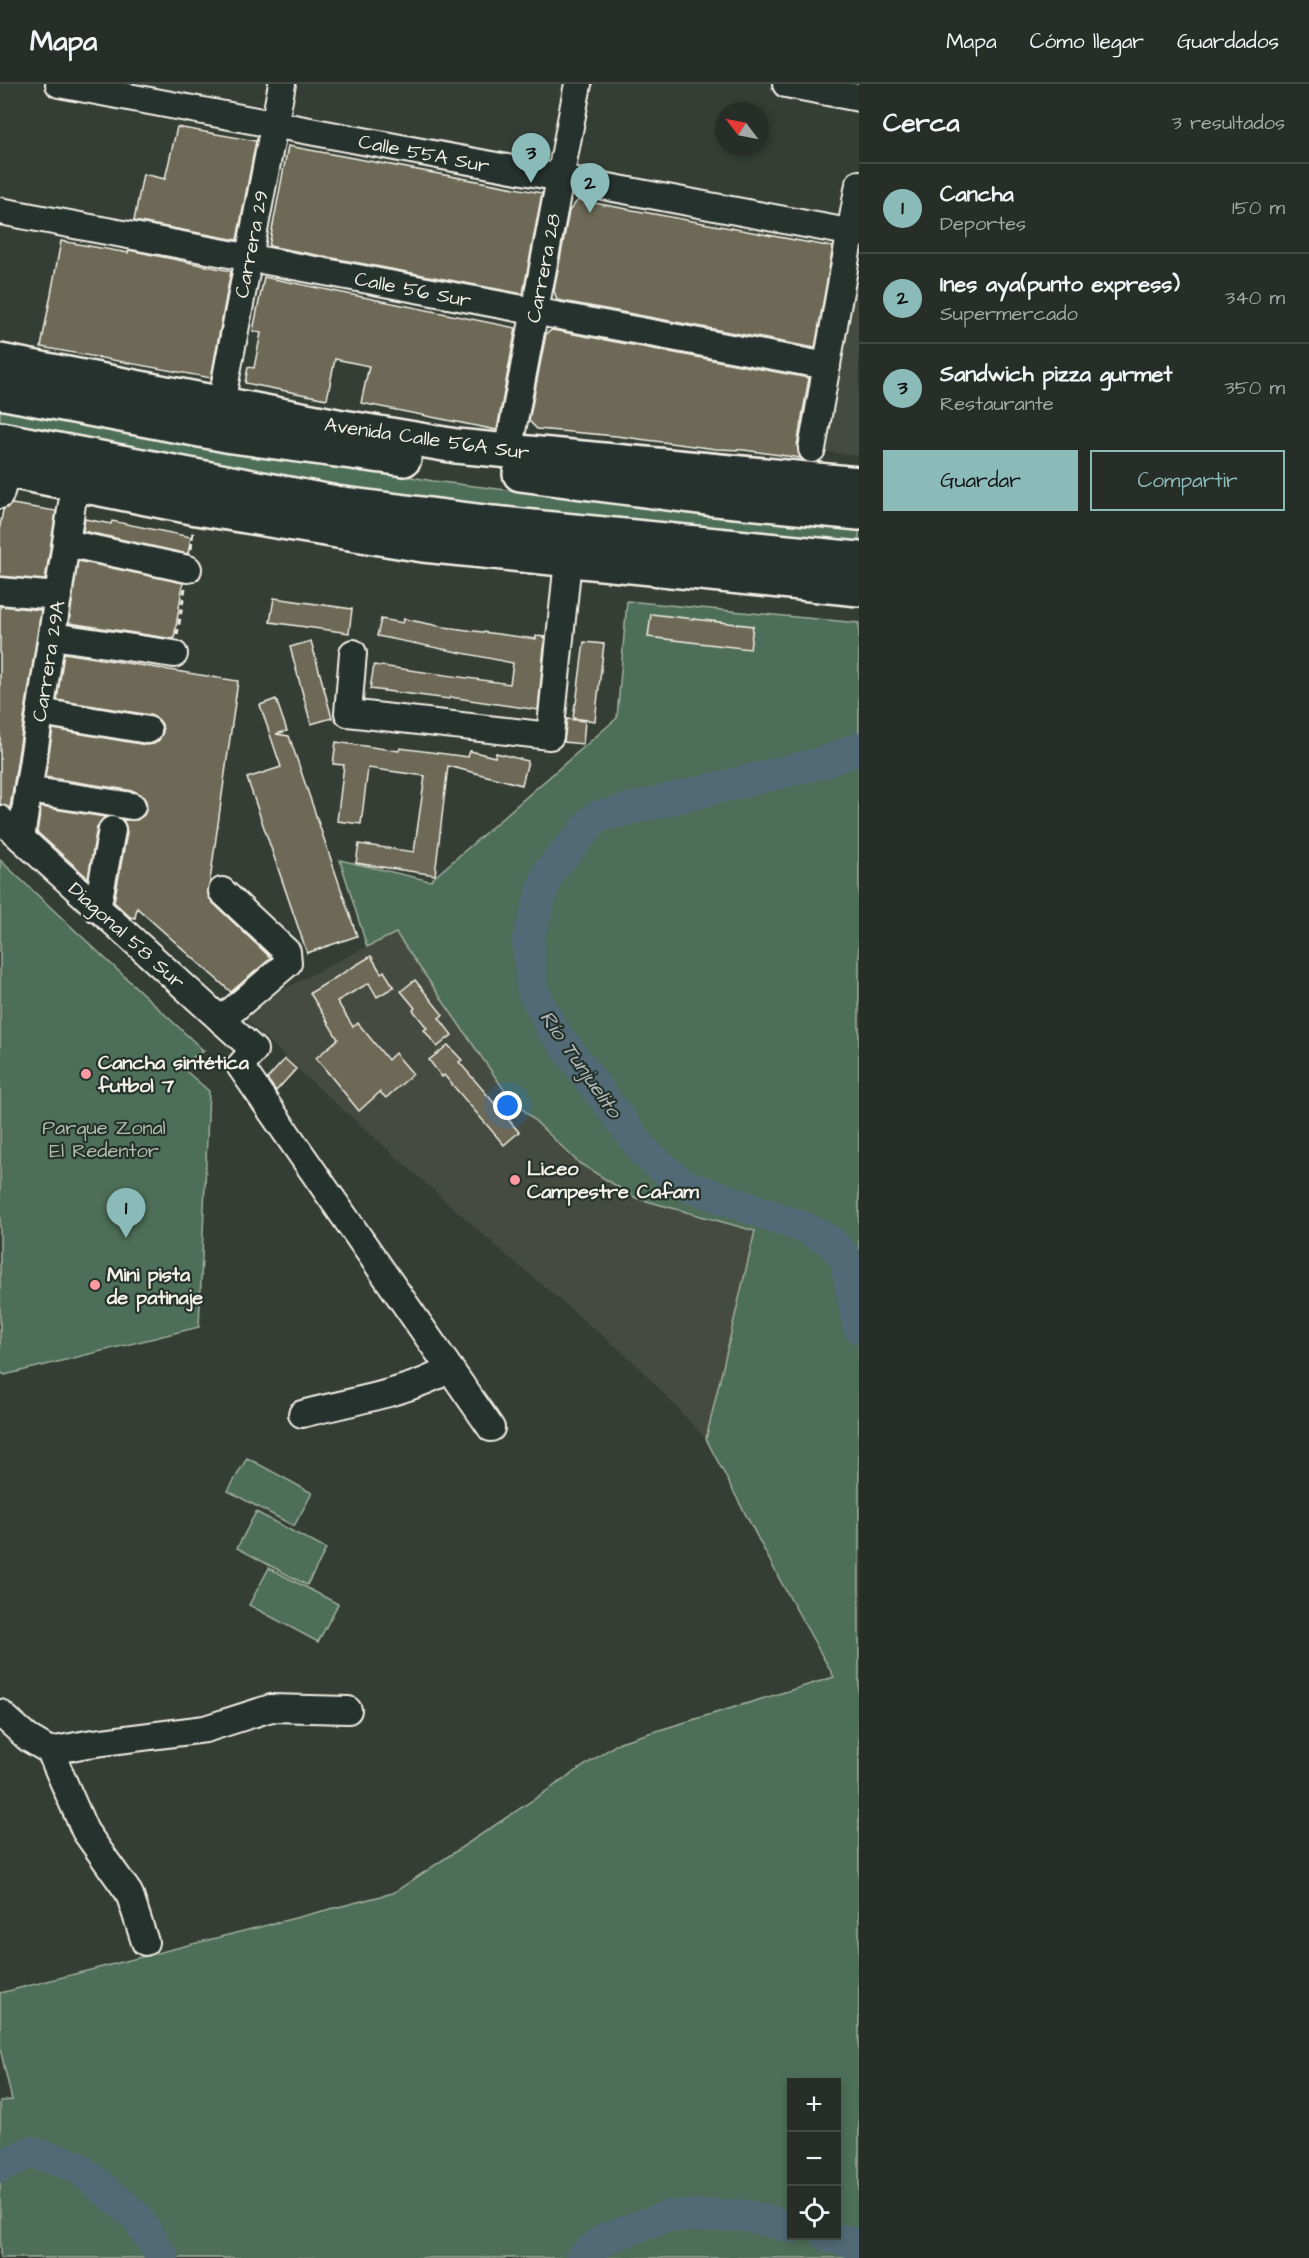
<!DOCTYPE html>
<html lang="es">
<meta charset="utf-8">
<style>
:root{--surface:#272e28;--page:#2f3630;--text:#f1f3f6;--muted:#a4a8a8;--line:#434a45;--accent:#8bbbb9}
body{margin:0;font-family:"Architects Daughter",sans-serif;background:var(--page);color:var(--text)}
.controls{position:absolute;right:18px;bottom:18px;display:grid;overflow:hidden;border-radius:0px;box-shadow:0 3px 9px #0003}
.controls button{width:54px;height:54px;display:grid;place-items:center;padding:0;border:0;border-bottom:2px solid var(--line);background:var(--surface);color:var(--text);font:30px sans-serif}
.compass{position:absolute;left:715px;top:18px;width:54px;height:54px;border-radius:50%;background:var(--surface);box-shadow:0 3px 9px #0003;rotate:302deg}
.you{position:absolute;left:508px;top:1022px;width:21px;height:21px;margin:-15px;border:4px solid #fff;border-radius:50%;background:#1a73e8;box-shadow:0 0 0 9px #1a73e833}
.badge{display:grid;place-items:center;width:39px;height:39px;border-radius:50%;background:var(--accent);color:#111;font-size:20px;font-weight:700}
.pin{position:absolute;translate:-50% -50px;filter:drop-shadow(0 2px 3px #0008)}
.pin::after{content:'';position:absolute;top:32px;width:21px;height:18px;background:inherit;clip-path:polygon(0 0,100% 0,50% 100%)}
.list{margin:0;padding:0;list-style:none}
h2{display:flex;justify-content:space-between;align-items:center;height:78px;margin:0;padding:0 24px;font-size:26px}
h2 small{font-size:20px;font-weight:400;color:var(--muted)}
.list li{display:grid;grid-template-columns:39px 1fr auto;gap:18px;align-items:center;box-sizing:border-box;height:90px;padding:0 24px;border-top:2px solid var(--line)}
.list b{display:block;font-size:22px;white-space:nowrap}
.list p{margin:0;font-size:20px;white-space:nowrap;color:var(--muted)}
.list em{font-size:20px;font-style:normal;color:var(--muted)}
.actions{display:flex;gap:12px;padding:18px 24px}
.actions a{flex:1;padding:14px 0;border:2px solid var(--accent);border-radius:0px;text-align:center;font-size:21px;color:var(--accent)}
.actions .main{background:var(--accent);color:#111}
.icon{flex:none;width:33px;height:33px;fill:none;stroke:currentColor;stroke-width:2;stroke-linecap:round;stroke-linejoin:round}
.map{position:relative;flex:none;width:859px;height:2174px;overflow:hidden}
header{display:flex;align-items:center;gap:36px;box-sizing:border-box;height:84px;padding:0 30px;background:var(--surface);border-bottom:2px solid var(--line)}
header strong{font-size:28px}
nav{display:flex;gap:33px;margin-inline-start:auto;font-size:21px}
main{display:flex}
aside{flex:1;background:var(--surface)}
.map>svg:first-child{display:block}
.built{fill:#454b3f}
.green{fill:#4e6e58;stroke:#a1b0a0;stroke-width:1.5;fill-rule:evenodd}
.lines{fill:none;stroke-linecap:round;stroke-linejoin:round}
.river{stroke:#516a76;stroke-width:32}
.building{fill:#6d6956;stroke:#f4f1e8;stroke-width:1.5}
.minor-casing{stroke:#f4f1e8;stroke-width:30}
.highway-casing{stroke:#f4f1e8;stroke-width:38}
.path{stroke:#f4f1e8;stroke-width:3;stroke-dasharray:6 4.5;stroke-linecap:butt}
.minor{stroke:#26332d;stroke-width:26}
.highway{stroke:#26332d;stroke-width:33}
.poi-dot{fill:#ff9aa2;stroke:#26332d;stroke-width:2}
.labels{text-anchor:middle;stroke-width:4.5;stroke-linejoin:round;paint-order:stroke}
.street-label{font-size:20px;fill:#f4f1e8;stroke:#26332d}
.poi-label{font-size:20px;font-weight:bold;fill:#f4f1e8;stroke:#26332d;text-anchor:start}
.park-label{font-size:20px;fill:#b2bdae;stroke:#26332d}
.water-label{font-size:21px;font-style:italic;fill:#b3bbba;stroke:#26332d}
</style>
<header>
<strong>Mapa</strong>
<nav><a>Mapa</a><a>Cómo llegar</a><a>Guardados</a></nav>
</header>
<main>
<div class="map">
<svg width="859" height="2174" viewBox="0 0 859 2174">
<rect width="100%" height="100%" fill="#343e35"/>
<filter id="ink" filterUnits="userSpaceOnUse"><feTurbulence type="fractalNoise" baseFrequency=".0167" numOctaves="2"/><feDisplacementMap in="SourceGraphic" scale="12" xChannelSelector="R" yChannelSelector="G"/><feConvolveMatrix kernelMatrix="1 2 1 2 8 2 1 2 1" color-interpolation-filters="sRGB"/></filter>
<g filter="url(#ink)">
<!-- built -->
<g class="built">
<polygon points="859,169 859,372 824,367"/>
<polygon points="396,848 507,1010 636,1114 755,1147 706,1355 636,1280 505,1170 302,989 238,928"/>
</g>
<!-- green -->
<g class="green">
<polygon points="0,318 433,397 557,412 859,440 859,460 505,432 0,347"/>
<path d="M627,517L859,539V2174H0V2017L12,2016L0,1964V1909L393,1809L620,1658L834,1593L781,1498L706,1355L755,1147L636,1114L579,1079L507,1010L396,849L367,863L340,776L430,797L617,634ZM792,1998H836V2152H792Z"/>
<polygon points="0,776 204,967 179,981 209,1007 199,1243 5,1291 0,1288"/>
<polygon points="247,1374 312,1409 294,1442 228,1407"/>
<polygon points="256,1428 326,1465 307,1501 237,1464"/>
<polygon points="269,1484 338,1520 318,1558 249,1521"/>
</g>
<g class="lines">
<!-- river -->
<g class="river">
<polyline points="859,664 825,678 596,733 548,789 528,855 532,904 551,943 645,1069 682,1100 806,1144 830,1157 845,1173 859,1244"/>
<polyline points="0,2083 31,2068 76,2082 136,2132 163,2174"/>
<polyline points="827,2152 859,2161"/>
<polyline points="581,2174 606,2154 669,2132 743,2131 792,2143"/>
</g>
</g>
<!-- building -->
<g class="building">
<polygon points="177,43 256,57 237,156 134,137 143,90 165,95"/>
<polygon points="288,62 542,109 523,210 269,162"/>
<polygon points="578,116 833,163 815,264 557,216 554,207 569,127"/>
<polygon points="61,157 128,169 129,166 231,187 211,294 41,263"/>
<polygon points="264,193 516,244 497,346 361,319 369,282 335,275 327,315 245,299 248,283 254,284 261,249 253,247"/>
<polygon points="552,246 809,294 797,362 801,374 744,366 716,365 616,352 537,345 529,337 546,250"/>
<polygon points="12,420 56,427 45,496 0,492 0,442 3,426"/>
<polygon points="85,435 111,440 112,437 191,453 188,470 83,447"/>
<polygon points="78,477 183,499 174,555 69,539"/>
<polygon points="274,514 352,525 349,549 270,538"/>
<polygon points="0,522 41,526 10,724 0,720"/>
<polygon points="651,530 753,542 750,565 648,553"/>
<polygon points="381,535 403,539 404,535 444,543 536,555 536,552 545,553 538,626 450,613 449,615 370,605 374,581 510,600 513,579 377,552"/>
<polygon points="311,557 332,634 311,640 290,563"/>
<polygon points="584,558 604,560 595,637 573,634 575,620 576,620"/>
<polygon points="64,569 238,597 208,811 212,818 271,874 231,908 137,824 135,834 130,833 114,818 127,749 126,742 123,736 137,736 144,731 147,724 146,717 142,711 134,707 45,693 53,645 146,661 154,660 159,656 163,648 162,640 158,635 150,631 57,616"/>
<polygon points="276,615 287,647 276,650 289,652 357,852 307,869 247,694 281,683 260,621"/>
<polygon points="567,635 585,637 583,660 564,658"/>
<polygon points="336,658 399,667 400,664 468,673 470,667 495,673 496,669 528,677 522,701 448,682 435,791 356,779 359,760 414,768 425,692 368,684 361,740 337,737 344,681 333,680"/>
<polygon points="41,723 105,733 97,743 88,794 37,748"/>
<polygon points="371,872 381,889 384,887 394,903 377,913 369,899 337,917 353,943 358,939 388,976 395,969 413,990 386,1014 380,1008 359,1027 316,974 338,955 310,909"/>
<polygon points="415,896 443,931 439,934 452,951 437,963 424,946 427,944 413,926 415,924 401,907"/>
<polygon points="448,961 462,976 459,978 519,1048 504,1061 444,991 442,993 429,976"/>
<polygon points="285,975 296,985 276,1007 267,995"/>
</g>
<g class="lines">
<defs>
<g id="minor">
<polyline points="59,0 859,150"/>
<polyline points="786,0 859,14"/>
<polyline points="0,127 827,282"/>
<polyline points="221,320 282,0"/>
<polyline points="812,365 859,100"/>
<polyline points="508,368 578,0"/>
<polyline points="0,411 7,387"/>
<polyline points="66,459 188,485"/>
<polyline points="0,507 58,512"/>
<polyline points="52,552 174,570"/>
<polyline points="353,569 348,629 550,652 568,476"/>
<polyline points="40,628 148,646"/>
<polyline points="28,706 132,722"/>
<polyline points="0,735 254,966 240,982 491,1344"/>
<polyline points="21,754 75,400"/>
<polyline points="97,825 112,746"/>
<polyline points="221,936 288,879 287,868 222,807"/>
<path d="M302,1330C348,1318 408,1309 450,1285"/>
<polyline points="0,1629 28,1654 50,1667 87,1660 205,1645 271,1624 348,1626"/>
<polyline points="50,1667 85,1747 129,1809 145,1858"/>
</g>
<g id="highway">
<polyline points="0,277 337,342 456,362 859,400"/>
<polyline points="0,308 232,352 404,375"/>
<polyline points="0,355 336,419 493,439 859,475"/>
<polyline points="0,385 197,424 423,461 859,505"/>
<polyline points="520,390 706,414 859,429"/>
</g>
</defs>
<!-- minor casing -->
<use href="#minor" class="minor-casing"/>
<!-- highway casing -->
<use href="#highway" class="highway-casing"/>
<!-- path -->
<g class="path">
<polyline points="191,465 193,447"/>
<polyline points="177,551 185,504"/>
</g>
<!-- minor -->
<use href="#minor" class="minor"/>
<!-- highway -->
<use href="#highway" class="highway"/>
</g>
</g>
<!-- markers -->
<g class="poi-dot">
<circle cx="86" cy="990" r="6"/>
<circle cx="515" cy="1096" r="6"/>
<circle cx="95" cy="1201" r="6"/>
</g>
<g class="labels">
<!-- street labels -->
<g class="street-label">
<text transform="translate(424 69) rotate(11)" y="7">Calle 55A Sur</text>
<text transform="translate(251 160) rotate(-79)" y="7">Carrera 29</text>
<text transform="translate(543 184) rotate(-79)" y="7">Carrera 28</text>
<text transform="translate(413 205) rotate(11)" y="7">Calle 56 Sur</text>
<text transform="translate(427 354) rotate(8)" y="7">Avenida Calle 56A Sur</text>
<text transform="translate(48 577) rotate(-81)" y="7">Carrera 29A</text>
<text transform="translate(127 851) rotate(42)" y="7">Diagonal 58 Sur</text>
</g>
<!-- poi labels -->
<g class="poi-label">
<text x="98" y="985">Cancha sintética<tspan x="98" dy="23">futbol 7</tspan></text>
<text x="527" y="1091">Liceo<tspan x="527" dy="23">Campestre Cafam</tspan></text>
<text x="107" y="1197">Mini pista<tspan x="107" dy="23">de patinaje</tspan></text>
</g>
<!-- park labels -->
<g class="park-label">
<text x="104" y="1050">Parque Zonal<tspan x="104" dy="23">El Redentor</tspan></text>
</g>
<!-- water labels -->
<g class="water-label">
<text transform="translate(581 980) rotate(55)" y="7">Río Tunjuelito</text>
</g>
</g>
</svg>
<div class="controls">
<button>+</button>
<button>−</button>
<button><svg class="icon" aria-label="locate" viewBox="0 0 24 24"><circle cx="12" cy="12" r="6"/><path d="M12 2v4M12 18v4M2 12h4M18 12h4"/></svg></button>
</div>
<svg class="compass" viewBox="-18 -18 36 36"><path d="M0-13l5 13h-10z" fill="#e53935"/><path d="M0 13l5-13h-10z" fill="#a4a8a8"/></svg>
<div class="you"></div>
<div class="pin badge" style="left:126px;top:1154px">1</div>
<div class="pin badge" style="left:590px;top:129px">2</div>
<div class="pin badge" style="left:531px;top:99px">3</div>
</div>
<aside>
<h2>Cerca<small>3 resultados</small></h2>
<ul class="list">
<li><span class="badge">1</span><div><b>Cancha</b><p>Deportes</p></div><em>150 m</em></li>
<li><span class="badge">2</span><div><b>Ines aya(punto express)</b><p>Supermercado</p></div><em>340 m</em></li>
<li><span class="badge">3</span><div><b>Sandwich pizza gurmet</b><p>Restaurante</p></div><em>350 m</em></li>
</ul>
<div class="actions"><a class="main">Guardar</a><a>Compartir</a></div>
</aside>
</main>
